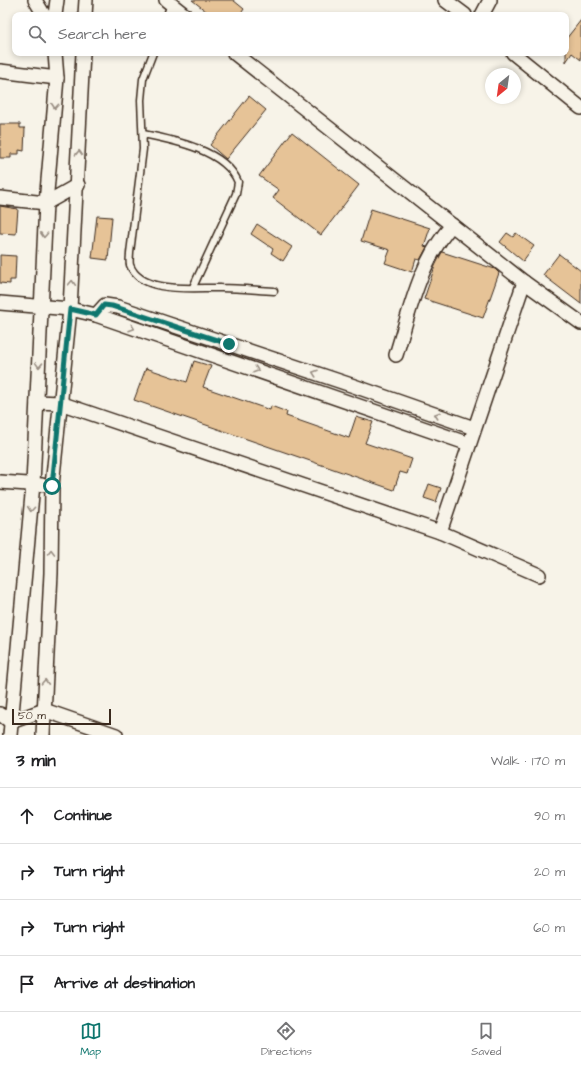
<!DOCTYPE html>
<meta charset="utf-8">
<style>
:root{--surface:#fff;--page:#f6f6f6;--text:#202124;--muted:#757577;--line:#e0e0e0;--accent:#0f766e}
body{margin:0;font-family:"Architects Daughter",sans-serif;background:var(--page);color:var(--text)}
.compass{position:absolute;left:485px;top:68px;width:36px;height:36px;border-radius:50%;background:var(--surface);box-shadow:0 2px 6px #0003;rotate:209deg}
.scale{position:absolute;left:12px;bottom:10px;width:99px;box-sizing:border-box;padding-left:4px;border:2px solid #3b2a1e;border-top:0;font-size:11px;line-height:14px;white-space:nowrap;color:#3b2a1e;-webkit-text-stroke:3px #f7f3e8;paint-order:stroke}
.stop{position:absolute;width:12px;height:12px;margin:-9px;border:3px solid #0f766e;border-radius:50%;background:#fff}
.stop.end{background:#0f766e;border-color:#fff;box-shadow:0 1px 4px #0008}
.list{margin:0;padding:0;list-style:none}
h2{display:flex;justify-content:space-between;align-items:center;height:52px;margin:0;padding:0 16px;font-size:17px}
h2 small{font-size:13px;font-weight:400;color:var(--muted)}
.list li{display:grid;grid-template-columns:26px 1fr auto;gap:12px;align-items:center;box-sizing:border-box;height:56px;padding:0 16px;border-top:1px solid var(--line)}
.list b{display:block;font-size:15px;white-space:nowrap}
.list em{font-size:13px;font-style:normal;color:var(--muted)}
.icon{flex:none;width:22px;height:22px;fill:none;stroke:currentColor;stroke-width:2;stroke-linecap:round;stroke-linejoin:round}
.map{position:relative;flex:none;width:581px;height:735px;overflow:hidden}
.search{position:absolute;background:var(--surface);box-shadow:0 2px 6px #0003;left:12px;right:12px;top:12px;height:44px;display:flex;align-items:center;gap:10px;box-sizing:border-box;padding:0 14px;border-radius:8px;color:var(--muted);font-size:15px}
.sheet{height:276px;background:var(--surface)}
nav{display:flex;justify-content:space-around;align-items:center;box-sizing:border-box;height:56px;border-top:1px solid var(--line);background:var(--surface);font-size:11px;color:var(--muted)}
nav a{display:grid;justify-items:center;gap:2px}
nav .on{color:var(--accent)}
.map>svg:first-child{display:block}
.building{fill:#e6c397;stroke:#3b2a1e}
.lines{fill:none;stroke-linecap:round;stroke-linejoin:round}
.service-casing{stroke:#3b2a1e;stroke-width:9}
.minor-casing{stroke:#3b2a1e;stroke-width:16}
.service{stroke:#f7f3e8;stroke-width:6}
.minor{stroke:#f7f3e8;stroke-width:13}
.oneway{stroke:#998e83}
.route{stroke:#0f766e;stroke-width:5}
</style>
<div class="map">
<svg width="581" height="735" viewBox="0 0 581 735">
<rect width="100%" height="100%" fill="#f7f3e8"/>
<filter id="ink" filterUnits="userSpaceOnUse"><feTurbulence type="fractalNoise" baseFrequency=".025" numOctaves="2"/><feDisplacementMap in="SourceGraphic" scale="8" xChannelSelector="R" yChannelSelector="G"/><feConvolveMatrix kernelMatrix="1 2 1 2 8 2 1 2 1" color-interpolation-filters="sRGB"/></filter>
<g filter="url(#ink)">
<!-- building -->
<g class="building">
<polygon points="192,0 233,0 244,9 240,15 211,15"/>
<polygon points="581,20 581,60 572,53 566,62 566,39"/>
<polygon points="249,96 266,110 226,159 210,145"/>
<polygon points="0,124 20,124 20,128 25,128 24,151 19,150 19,154 11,154 11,158 0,158"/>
<polygon points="292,132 359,185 321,235 273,198 279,190 259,176"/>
<polygon points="0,206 18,209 16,234 0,233"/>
<polygon points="371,209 430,228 424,246 427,247 420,260 416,259 412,272 385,263 390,250 361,241"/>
<polygon points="97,216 112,217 108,260 92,258"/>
<polygon points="257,224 292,247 283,261 271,253 273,249 251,234"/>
<polygon points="507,233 513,237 516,233 534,246 523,261 500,242"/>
<polygon points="442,252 495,269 499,273 483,318 424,299 435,266"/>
<polygon points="559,254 581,271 581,304 543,275"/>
<polygon points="0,255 16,256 15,280 10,280 10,284 0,283"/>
<polygon points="194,361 211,366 203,387 270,410 271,406 287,412 286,416 349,438 356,417 373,422 365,443 412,459 407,474 400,472 394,490 134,400 146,368 187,382"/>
<polygon points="429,484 441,488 436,502 424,498"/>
</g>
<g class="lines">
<defs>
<g id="service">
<polyline points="167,15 171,4"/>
<path d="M153,53L143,79L141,100L143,149L130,253C130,256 129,261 130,265C141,295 196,287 221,288C239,288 256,290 274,291"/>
<path d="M143,134C173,140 225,150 238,182L236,194L193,287"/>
</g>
<g id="minor">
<polyline points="35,0 44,15"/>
<polyline points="166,0 185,15"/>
<polyline points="445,0 465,15"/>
<polyline points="55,15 57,0"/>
<polyline points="85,15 86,0"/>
<polyline points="482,15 490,0"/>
<polyline points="234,53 524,282 581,323"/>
<polyline points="513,53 581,108"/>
<polyline points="0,71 57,78"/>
<polyline points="0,198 46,203 78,185"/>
<polyline points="0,303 70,309 96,315 469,444"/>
<polyline points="96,315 105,305 118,307 354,386 474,428"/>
<path d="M396,355C410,310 420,261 452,225"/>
<polyline points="37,402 60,403 440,532 539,575"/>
<polyline points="0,482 42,485"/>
<polyline points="440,532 524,282"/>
<polyline points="0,714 11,722 44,710 116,735"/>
<polyline points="10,735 33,484 46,203 57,78 55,53"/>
<polyline points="43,735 51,573 52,486 70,309 83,53"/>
</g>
</defs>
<!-- service casing -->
<use href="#service" class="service-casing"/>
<!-- minor casing -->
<use href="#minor" class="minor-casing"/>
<!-- service -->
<use href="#service" class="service"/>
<!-- minor -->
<use href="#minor" class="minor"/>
</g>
<!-- one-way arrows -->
<defs><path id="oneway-chevron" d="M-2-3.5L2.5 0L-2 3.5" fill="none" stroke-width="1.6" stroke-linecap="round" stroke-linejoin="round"/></defs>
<g class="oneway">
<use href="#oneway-chevron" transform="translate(55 106) rotate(95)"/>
<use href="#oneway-chevron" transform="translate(79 153) rotate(-88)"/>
<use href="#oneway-chevron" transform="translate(44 235) rotate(93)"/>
<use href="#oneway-chevron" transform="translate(72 283) rotate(-87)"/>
<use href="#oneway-chevron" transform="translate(132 328) rotate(19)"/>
<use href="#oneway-chevron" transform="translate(39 365) rotate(92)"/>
<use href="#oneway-chevron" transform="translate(256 370) rotate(19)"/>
<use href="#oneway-chevron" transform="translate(315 373) rotate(-161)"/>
<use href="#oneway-chevron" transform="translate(437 415) rotate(-161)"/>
<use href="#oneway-chevron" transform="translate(31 509) rotate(95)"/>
<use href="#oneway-chevron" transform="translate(51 552) rotate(-89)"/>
<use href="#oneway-chevron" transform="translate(45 682) rotate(-87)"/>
</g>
</g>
<g class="lines" filter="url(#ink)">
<!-- route -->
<polyline class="route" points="52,486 70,309 96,315 104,305 112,306 229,344"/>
</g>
</svg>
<svg class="compass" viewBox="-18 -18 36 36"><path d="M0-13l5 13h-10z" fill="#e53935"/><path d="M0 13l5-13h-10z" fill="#757577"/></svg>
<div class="scale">50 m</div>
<div class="stop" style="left:52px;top:486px"></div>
<div class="stop end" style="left:229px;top:344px"></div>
<div class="search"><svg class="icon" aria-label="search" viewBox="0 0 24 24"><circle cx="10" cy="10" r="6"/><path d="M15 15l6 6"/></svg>Search here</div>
</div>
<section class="sheet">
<h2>3 min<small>Walk · 170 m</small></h2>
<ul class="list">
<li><svg class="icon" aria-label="ahead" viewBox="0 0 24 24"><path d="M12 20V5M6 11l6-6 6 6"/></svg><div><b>Continue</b></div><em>90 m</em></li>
<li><svg class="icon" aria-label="right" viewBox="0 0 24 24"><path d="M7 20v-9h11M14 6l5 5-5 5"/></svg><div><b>Turn right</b></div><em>20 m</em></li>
<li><svg class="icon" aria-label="right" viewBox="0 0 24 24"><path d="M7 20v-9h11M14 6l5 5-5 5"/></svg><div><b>Turn right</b></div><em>60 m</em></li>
<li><svg class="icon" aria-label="arrive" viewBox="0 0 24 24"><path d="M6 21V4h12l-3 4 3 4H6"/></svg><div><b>Arrive at destination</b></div></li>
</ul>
</section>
<nav>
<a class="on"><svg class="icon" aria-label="map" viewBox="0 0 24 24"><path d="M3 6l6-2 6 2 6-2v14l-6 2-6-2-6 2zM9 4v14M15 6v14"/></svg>Map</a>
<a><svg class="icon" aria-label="directions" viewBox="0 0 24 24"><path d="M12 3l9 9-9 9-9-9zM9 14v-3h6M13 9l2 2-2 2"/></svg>Directions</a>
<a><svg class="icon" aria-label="saved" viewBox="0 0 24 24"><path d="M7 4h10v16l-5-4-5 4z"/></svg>Saved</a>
</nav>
